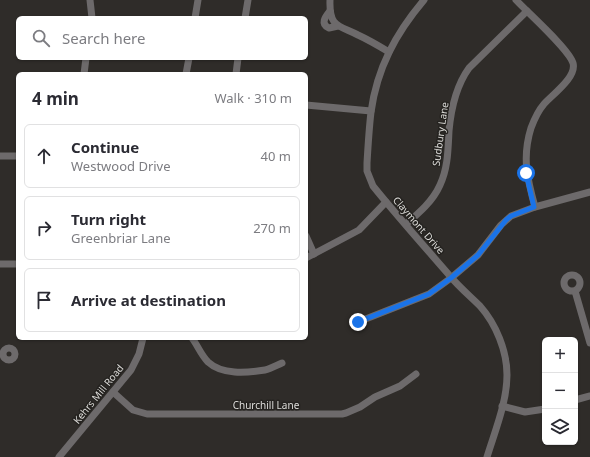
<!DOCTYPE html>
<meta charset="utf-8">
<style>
:root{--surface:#fff;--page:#f2f2f3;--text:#2b2b33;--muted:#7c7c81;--line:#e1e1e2}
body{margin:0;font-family:"Noto Sans",sans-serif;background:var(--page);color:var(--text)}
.controls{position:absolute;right:12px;bottom:12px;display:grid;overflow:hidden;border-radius:6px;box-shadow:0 1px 3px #0004}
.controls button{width:36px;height:36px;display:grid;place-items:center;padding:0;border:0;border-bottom:1px solid var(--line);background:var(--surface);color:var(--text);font:20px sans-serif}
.stop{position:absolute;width:12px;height:12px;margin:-9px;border:3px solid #1a73e8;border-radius:50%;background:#fff}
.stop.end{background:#1a73e8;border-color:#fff;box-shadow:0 1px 4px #0008}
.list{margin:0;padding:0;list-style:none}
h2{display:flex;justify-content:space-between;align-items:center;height:52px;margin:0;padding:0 16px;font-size:17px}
h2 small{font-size:13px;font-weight:400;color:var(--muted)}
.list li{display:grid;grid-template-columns:26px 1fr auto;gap:12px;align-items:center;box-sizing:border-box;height:64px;margin:0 8px 8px;padding:0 8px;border:1px solid var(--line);border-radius:6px}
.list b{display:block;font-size:15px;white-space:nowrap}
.list p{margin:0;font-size:13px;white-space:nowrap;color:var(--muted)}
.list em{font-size:13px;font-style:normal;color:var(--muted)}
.icon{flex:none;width:22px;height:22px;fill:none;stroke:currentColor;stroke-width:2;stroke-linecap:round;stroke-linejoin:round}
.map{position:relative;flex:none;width:590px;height:457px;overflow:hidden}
.search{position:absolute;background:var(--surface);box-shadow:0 1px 3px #0004;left:16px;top:16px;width:292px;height:44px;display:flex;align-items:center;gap:10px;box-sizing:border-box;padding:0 14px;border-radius:6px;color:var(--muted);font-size:15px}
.panel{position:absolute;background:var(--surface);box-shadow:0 1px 3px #0004;left:16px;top:72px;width:292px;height:268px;border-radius:6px}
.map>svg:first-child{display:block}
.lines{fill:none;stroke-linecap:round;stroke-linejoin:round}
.minor{stroke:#6d6a6b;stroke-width:7}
.route{stroke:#1a73e8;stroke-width:5}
.labels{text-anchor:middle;stroke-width:3;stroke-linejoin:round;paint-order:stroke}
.street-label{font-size:10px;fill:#dddcd9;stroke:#252320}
</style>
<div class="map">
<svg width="590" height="457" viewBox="0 0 590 457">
<rect width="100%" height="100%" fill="#2f2c29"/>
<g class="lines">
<!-- minor -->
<g class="minor">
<polyline points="90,0 92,18"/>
<path d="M330,0C329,27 338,25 358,35C369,40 379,46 389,52"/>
<path d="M424,0C396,33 377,68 371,112C369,129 368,146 367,163V171L373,186C398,217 424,246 450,276C459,287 470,296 480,306C496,324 507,351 507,375C507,402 495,431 487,457"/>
<path d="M516,0C528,13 569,49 573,63C577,77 553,94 544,104C538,111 534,120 531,128C522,157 527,178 535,207"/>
<path d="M330,11C325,17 320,24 329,28L338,26"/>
<polyline points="195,18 198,0"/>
<polyline points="245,18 248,0"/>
<polyline points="84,74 86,58"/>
<polyline points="186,74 189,58"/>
<polyline points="236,74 238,58"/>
<polyline points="306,105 371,111"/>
<polyline points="0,156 18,156"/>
<path d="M406,224C419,213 433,201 440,185C448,168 448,150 449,131C451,109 456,86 469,68L527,11"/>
<polyline points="306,236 314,254"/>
<polyline points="306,258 359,230 386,202"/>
<polyline points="0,264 18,264"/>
<circle cx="572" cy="283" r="8"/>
<polyline points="575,291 590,343"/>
<polyline points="358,322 429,294 451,278 478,255 501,225 511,216 535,207 590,192"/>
<path d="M192,338C198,346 201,355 208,362C222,375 246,373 265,370C271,369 277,365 282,363"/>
<circle cx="9" cy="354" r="6"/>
<polyline points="113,392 133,410 147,414 342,414 346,413 360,407 375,397 400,386 416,374"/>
<polyline points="575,400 590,396"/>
<polyline points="502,406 525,412 545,409"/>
<polyline points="59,457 131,370 139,354 143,338"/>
</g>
</g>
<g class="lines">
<!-- route -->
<polyline class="route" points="358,322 429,294 451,278 478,255 506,220 511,216 534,207 526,173"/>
</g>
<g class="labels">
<!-- street labels -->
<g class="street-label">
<text transform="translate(440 134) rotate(-82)" y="4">Sudbury Lane</text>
<text transform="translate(419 225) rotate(49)" y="4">Claymont Drive</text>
<text transform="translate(98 394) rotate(-51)" y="4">Kehrs Mill Road</text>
<text x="266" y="409">Churchill Lane</text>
</g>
</g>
</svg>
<div class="controls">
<button>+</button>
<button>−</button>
<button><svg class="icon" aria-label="layers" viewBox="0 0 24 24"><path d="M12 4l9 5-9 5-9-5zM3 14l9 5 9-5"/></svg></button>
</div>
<div class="stop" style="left:526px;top:173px"></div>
<div class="stop end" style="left:358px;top:322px"></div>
<div class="search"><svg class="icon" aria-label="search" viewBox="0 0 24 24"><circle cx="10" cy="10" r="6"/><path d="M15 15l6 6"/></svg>Search here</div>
<section class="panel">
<h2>4 min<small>Walk · 310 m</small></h2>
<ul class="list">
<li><svg class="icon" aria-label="ahead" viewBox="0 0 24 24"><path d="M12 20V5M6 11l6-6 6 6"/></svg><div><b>Continue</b><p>Westwood Drive</p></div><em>40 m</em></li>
<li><svg class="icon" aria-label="right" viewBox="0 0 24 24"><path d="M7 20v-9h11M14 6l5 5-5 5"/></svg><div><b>Turn right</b><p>Greenbriar Lane</p></div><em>270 m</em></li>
<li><svg class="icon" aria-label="arrive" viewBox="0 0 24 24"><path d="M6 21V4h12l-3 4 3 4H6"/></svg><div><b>Arrive at destination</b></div></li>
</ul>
</section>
</div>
